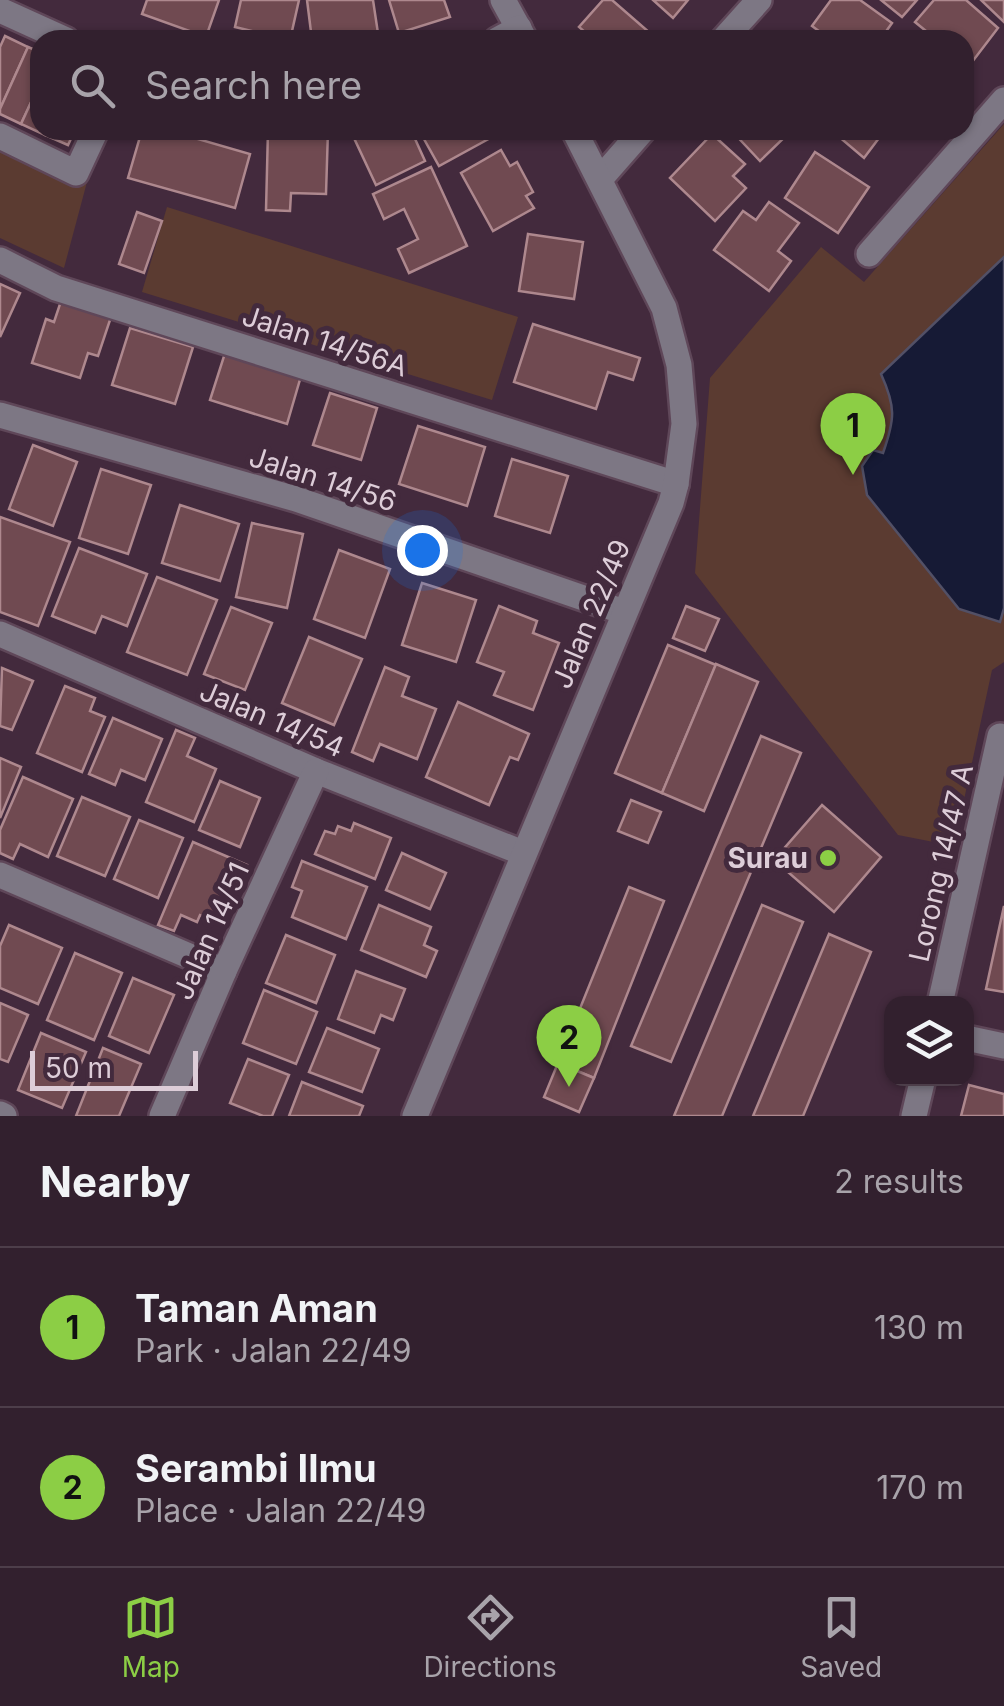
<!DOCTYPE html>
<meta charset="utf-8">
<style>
:root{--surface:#32202e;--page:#3d2d3a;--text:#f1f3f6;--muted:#a8a3aa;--line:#4d3e4a;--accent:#8cce45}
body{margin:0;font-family:Inter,sans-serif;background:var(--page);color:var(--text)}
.controls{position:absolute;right:30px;bottom:30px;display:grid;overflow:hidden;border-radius:20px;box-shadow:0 2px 8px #0004}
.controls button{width:90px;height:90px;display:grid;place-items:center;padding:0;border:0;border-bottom:2px solid var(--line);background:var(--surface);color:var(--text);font:50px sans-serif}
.scale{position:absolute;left:30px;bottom:25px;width:168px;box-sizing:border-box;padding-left:10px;border:5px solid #ddcdd8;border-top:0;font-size:28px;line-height:35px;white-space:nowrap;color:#ddcdd8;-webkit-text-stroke:8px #432a3d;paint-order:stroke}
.you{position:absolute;left:422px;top:550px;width:35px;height:35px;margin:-25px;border:8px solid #fff;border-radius:50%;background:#1a73e8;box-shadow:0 0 0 15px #1a73e833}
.badge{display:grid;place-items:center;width:65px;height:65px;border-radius:50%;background:var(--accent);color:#111;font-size:32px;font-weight:700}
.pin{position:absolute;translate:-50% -82px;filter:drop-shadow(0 2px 5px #0008)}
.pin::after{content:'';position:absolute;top:52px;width:35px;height:30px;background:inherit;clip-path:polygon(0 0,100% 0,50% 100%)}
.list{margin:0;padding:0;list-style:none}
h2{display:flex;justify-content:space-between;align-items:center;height:130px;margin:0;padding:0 40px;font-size:42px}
h2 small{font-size:32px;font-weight:400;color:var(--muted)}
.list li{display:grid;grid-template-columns:65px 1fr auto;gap:30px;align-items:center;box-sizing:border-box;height:160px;padding:0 40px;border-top:2px solid var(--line)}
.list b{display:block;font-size:38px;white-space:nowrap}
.list p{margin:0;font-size:32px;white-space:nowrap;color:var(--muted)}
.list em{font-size:32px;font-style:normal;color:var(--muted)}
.icon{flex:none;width:55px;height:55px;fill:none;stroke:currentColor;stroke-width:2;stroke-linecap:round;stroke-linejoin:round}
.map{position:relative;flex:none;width:1004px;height:1116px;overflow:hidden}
.search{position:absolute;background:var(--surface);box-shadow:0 2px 8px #0004;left:30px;right:30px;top:30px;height:110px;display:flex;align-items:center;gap:25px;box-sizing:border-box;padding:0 35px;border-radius:30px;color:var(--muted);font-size:38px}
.sheet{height:450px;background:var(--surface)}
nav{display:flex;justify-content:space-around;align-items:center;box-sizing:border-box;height:140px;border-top:2px solid var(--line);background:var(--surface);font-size:28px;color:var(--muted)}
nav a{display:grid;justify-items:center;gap:5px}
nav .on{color:var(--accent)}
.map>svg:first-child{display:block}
.green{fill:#5b3b31}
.water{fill:#161a35;stroke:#525066;stroke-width:2.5}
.building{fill:#704a51;stroke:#ae888e;stroke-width:2.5}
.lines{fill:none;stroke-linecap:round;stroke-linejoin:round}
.minor-casing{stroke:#5f4759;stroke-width:30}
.minor{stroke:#7d7784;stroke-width:25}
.poi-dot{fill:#8cce45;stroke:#432a3d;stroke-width:4}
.labels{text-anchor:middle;stroke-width:10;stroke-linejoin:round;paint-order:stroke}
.street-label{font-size:28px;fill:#ddcdd8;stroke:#432a3d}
.poi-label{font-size:28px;font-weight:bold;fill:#ddcdd8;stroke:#432a3d;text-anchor:end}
</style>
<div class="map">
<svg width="1004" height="1116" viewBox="0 0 1004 1116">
<rect width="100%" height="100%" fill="#432a3d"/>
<!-- green -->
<g class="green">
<polygon points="1004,124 1004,662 992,670 954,846 898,835 695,573 710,378 821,247 864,282"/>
<polygon points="0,142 87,182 64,268 0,238"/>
<polygon points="167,207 518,317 492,400 142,292"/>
</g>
<!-- water -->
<path class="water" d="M1004,257V608L1000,622L959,609L867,495L862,466L873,450L883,453C895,419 896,407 881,374Z"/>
<!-- building -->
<g class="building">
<polygon points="147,0 219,0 206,37 142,14"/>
<polygon points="241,0 299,0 290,40 235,27"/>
<polygon points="307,0 373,0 379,40 312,40"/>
<polygon points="389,0 444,0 450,17 399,33"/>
<polygon points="603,0 612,0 658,40 594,40 579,27"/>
<polygon points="653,0 688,0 673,18"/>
<polygon points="831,0 860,0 892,23 880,40 831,40 812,26"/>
<polygon points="881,0 917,0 902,17"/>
<polygon points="934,0 966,0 998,28 969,66 964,62 964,40 937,40 915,22"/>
<polygon points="981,0 1004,0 1004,22"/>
<polygon points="5,36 28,47 0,109 0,47"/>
<polygon points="28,47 40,52 40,83 21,124 0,114 0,109"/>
<polygon points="40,83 40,130 47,130 45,135 21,124"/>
<polygon points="47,130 75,130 68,145 45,135"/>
<polygon points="142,130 167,130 250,154 235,208 128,178"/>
<polygon points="268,130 328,130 326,194 291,193 290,211 266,210"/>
<polygon points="370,130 411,130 425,161 376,185 354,138"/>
<polygon points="419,130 505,130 439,166"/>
<polygon points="731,130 792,130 760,161"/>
<polygon points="831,130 885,130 864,158"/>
<polygon points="712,134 745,164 733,176 746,188 715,221 670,178"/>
<polygon points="501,150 510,166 517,162 533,192 526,196 534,208 493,231 461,173"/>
<polygon points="815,152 869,187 838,233 785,198"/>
<polygon points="431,167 467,246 409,273 398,249 418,239 404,209 384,219 373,194"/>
<polygon points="769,202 799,223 778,251 791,261 769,291 714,250 743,211 756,220"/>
<polygon points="137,212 162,221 144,273 119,264"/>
<polygon points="528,234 583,242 574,299 519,291"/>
<polygon points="0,284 20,293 0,337"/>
<polygon points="61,301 111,317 98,356 88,353 80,378 32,363 46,319 54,322"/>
<polygon points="533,324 640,358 633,380 608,372 596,409 514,382"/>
<polygon points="130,328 193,347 175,404 112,385"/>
<polygon points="225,353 301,376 287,424 210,400"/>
<polygon points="330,393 377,408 361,460 313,445"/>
<polygon points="418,426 485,447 467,506 399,484"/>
<polygon points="33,445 77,462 53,526 9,509"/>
<polygon points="512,459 568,476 550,533 495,516"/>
<polygon points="101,469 151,485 128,554 79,538"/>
<polygon points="180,505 239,524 220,581 162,563"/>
<polygon points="0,517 70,542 38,626 0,612"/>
<polygon points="252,523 303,534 287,608 236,597"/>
<polygon points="79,548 147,574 127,626 102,616 95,633 52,616"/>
<polygon points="339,550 390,569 365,638 314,619"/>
<polygon points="157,577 217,600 187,675 127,652"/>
<polygon points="422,583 476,600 456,662 402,645"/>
<polygon points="499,606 537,621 533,633 559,643 533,710 494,695 504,672 477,662"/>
<polygon points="686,606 719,619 705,651 673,638"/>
<polygon points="231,607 272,623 245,690 204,674"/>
<polygon points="309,637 362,659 334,725 282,703"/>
<polygon points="668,645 716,665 662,793 615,773"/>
<polygon points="716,664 758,682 704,811 662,793"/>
<polygon points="385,667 409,677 402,696 436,709 417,759 380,744 373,761 352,752"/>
<polygon points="2,668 33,681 12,730 0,726"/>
<polygon points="65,686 95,698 90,711 105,717 82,772 37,753"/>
<polygon points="458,702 529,734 518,760 510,757 489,805 426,777"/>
<polygon points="113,718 162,739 145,780 121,770 115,785 89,774"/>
<polygon points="176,730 195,738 187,756 216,769 194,822 146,802"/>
<polygon points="761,736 801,753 671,1062 631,1046"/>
<polygon points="0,758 21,767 0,818"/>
<polygon points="23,777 73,799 48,857 20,844 13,859 0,853 0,830"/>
<polygon points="220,781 260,798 240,847 199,830"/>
<polygon points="82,797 130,817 105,876 57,856"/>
<polygon points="631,800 661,812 648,843 618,831"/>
<polygon points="822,805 881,857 834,912 774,860"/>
<polygon points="139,820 183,838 158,898 114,879"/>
<polygon points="354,823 391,838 375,879 315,854 325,831 335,834 338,826 351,831"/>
<polygon points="193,842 247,865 223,924 200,915 197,922 181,915 174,931 158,925"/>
<polygon points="402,853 446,873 430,909 386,890"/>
<polygon points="302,861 367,887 346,939 292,917 302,891 292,887"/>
<polygon points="629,887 664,901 594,1078 558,1063"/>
<polygon points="379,905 431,927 424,945 437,951 426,977 361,950"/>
<polygon points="762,905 803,922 722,1116 674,1116"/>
<polygon points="1004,906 1004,992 986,989"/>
<polygon points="9,925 62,948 38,1004 0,988 0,946"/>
<polygon points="829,934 871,952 803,1116 753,1116"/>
<polygon points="286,935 335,955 316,1003 266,983"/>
<polygon points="75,953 122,973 94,1040 47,1020"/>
<polygon points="356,971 405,989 393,1020 381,1015 374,1033 338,1019"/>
<polygon points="133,978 174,995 149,1053 109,1036"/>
<polygon points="264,990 317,1012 296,1064 243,1043"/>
<polygon points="0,1003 28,1015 8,1062 0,1059"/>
<polygon points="327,1028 379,1049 362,1092 309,1072"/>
<polygon points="41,1033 86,1052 62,1108 18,1090"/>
<polygon points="103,1048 141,1064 119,1116 76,1116"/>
<polygon points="248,1059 289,1075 272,1116 263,1116 230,1103"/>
<polygon points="558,1063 594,1078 579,1112 544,1097"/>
<polygon points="302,1082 363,1106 359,1116 289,1116"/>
<polygon points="969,1085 1004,1094 1004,1116 961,1116"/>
</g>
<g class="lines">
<defs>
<g id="minor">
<polyline points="503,0 525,40"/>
<polyline points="0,10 66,40"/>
<polyline points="497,40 519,28"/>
<polyline points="723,40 759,0"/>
<polyline points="0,136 76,173 96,130"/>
<polyline points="601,178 643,130"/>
<polyline points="869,254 1004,100"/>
<polyline points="0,260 56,288 676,484"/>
<polyline points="0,415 296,499 624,612"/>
<polyline points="0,634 316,771 523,853"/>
<polyline points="0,875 224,971"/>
<polyline points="940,1004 1000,736"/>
<polyline points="966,1038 1004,1046"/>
<polyline points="0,1114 4,1116"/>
<polyline points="162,1116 224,971 316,771"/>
<polyline points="415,1116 671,503 676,484 684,424 679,365 664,308 574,130"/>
<polyline points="914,1116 923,1078"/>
</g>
</defs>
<!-- minor casing -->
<use href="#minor" class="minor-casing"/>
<!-- minor -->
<use href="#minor" class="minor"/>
</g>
<!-- markers -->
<circle class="poi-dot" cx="828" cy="858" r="10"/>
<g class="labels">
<!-- street labels -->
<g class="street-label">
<text transform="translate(325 341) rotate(18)" y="10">Jalan 14/56A</text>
<text transform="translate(323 479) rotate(18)" y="10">Jalan 14/56</text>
<text transform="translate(591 614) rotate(-67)" y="10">Jalan 22/49</text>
<text transform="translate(272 719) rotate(23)" y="10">Jalan 14/54</text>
<text transform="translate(941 863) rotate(-77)" y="10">Lorong 14/47 A</text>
<text transform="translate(211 931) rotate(-66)" y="10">Jalan 14/51</text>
</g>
<!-- poi labels -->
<g class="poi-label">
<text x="808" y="868">Surau</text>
</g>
</g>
</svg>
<div class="controls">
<button><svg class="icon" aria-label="layers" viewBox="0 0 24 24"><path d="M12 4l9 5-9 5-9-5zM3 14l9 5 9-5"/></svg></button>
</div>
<div class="scale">50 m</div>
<div class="you"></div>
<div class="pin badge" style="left:853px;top:475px">1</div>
<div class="pin badge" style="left:569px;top:1087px">2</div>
<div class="search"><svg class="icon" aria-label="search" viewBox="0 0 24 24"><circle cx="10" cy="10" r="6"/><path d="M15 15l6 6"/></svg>Search here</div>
</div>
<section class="sheet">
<h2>Nearby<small>2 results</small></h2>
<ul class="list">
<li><span class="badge">1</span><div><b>Taman Aman</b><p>Park · Jalan 22/49</p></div><em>130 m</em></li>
<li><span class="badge">2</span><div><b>Serambi Ilmu</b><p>Place · Jalan 22/49</p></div><em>170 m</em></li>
</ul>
</section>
<nav>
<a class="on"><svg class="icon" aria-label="map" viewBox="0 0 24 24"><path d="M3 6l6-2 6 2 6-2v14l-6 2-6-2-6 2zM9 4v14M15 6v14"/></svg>Map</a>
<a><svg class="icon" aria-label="directions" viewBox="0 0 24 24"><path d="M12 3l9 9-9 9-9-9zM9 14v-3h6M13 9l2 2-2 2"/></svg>Directions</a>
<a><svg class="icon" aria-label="saved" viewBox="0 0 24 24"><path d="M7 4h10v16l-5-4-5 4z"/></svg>Saved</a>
</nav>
